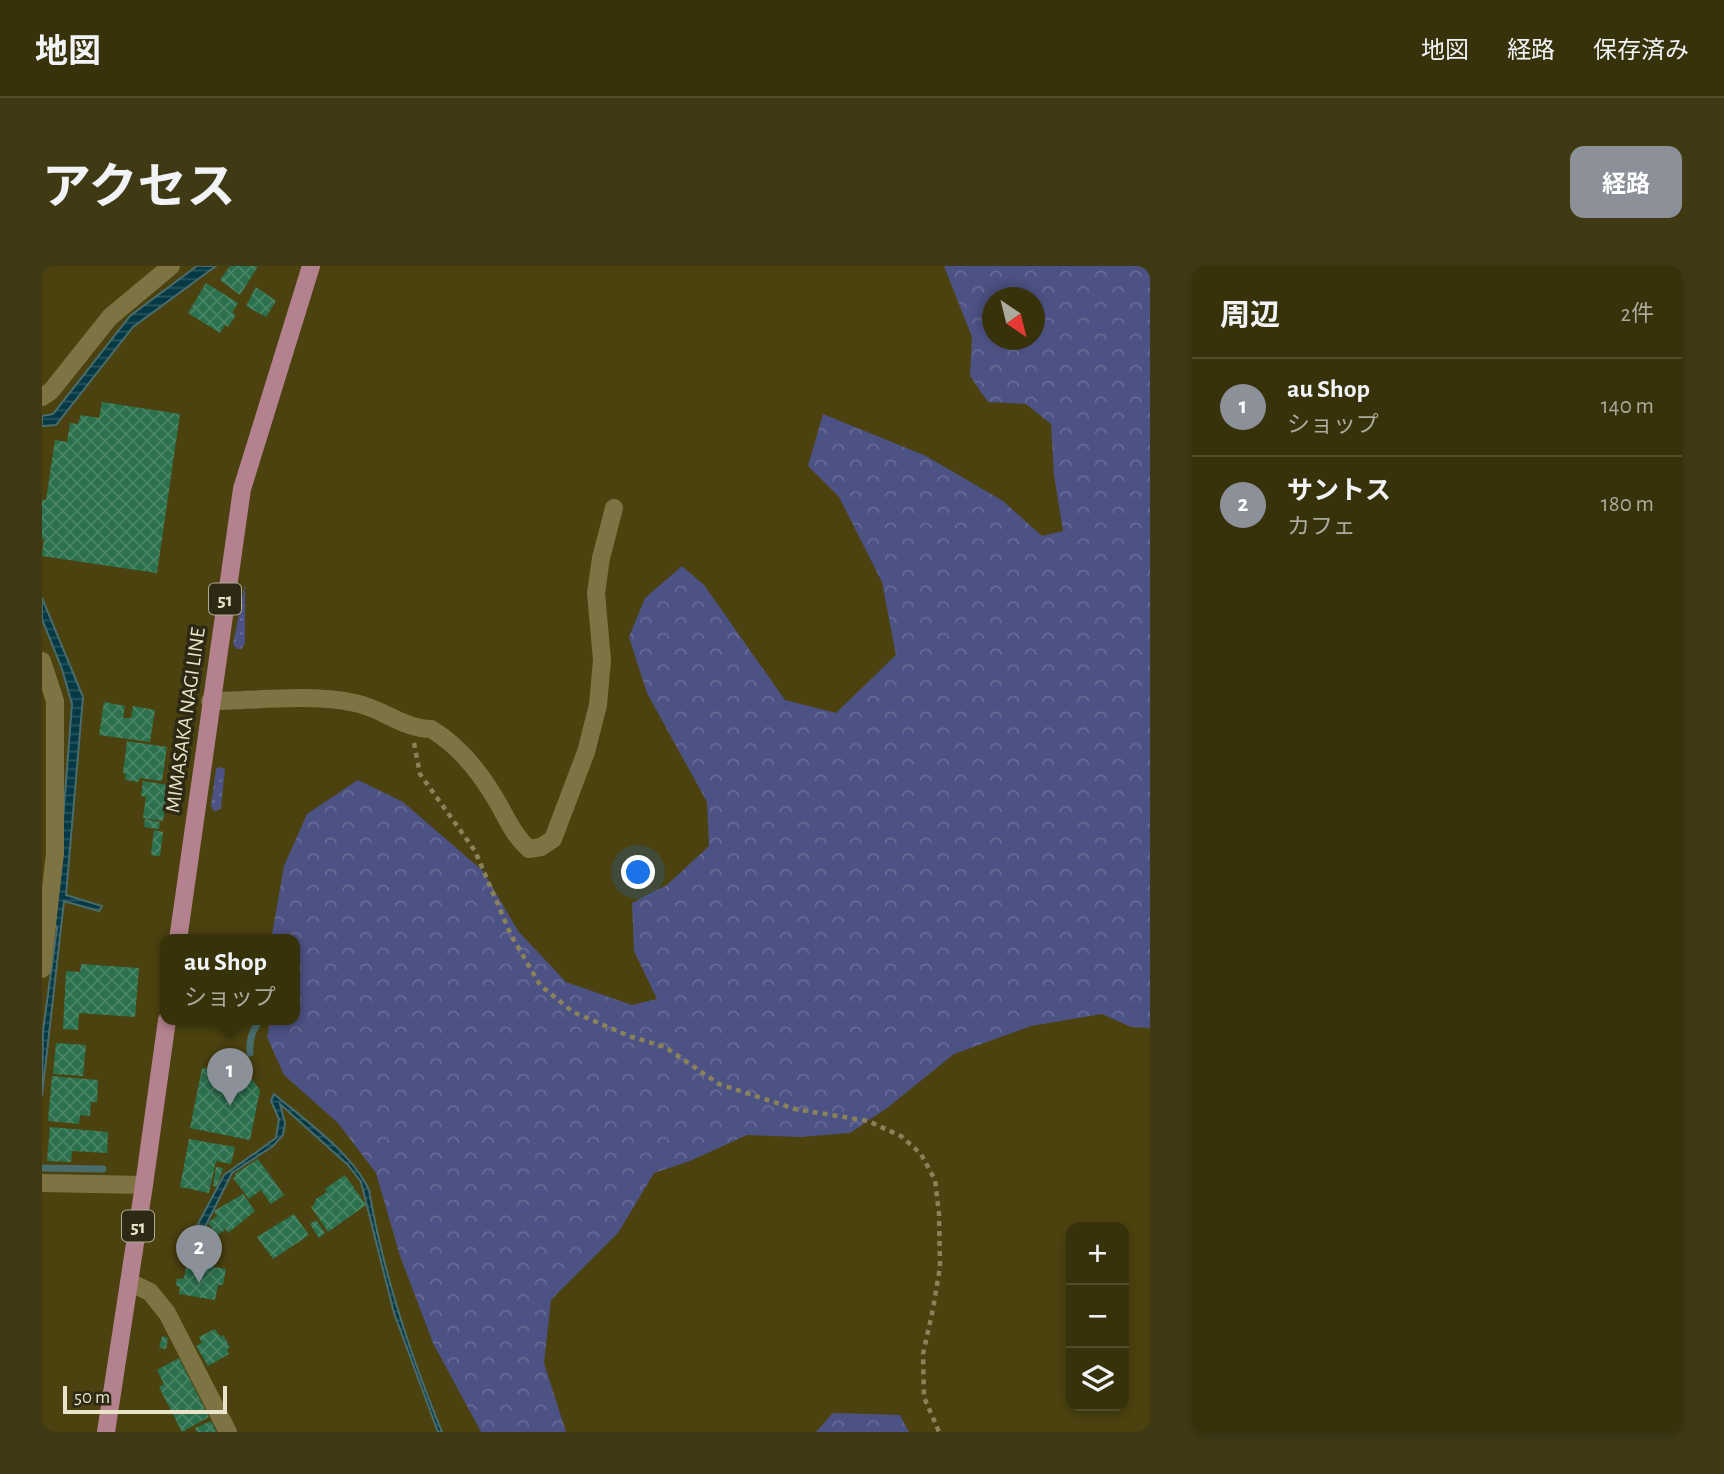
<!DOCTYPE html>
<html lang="ja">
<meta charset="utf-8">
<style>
:root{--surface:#38320b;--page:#3f3a14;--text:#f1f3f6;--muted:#abaa9d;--line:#524d2c;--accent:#8c9099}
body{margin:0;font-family:"Alegreya Sans","Noto Sans JP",sans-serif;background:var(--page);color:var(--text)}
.controls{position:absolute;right:21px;bottom:21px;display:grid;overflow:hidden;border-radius:14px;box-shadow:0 4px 10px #0003}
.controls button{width:63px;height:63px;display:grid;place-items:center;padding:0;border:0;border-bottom:2px solid var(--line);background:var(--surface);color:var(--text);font:35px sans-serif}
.compass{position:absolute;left:940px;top:21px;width:63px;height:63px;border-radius:50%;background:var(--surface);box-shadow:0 4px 10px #0003;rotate:145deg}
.scale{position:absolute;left:21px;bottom:18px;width:164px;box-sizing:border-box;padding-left:7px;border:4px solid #e8e3c9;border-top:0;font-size:19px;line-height:24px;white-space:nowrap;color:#e8e3c9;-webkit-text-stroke:5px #2d2914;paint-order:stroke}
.you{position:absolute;left:597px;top:607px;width:24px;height:24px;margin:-18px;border:5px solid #fff;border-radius:50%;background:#1a73e8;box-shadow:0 0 0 10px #1a73e833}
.badge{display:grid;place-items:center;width:46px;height:46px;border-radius:50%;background:var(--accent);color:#fff;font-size:23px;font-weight:700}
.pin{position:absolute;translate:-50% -58px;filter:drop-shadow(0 2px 4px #0008)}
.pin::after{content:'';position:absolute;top:37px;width:24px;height:21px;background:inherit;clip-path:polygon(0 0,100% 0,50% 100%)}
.popup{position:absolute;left:118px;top:668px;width:140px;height:91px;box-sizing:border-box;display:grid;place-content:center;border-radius:14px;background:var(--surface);filter:drop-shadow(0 2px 5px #0005);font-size:23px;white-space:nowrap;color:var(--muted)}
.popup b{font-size:26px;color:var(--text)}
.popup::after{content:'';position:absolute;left:50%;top:100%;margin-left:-14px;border:14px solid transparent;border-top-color:var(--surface)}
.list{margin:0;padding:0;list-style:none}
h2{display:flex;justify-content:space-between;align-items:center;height:91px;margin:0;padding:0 28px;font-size:30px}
h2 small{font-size:23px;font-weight:400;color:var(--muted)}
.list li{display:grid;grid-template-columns:46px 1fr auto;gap:21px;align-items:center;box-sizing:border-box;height:98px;padding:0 28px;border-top:2px solid var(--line)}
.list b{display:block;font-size:26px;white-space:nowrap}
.list p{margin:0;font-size:23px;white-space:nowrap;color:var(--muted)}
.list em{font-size:23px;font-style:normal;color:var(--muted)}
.icon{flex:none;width:38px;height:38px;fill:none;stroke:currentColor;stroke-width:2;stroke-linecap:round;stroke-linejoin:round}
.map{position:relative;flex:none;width:1108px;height:1166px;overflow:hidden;border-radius:14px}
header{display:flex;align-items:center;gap:42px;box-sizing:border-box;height:98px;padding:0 35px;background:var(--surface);border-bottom:2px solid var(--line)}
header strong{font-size:33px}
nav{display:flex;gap:38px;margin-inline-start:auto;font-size:24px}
.intro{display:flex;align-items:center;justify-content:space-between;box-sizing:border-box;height:168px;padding:0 42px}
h1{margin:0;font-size:49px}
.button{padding:18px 32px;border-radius:14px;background:var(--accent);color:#fff;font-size:24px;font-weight:700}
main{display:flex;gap:42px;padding:0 42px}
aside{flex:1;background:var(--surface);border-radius:14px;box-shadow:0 4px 10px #0003}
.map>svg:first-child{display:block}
.grass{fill:url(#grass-dots)}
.forest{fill:url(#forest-crowns);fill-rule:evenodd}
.water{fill:url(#water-rules);stroke:#496c6d;stroke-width:2}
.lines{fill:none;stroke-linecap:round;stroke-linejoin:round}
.stream{stroke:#496c6d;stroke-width:7}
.building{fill:url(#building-cross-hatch)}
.path{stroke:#8a835a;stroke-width:4.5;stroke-dasharray:5 5;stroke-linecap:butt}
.minor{stroke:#7e7443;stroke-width:18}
.major{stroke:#b4828f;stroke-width:18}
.labels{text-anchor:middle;stroke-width:7;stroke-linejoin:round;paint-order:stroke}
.shield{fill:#2d2914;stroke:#b0ab93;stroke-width:2}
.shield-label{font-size:19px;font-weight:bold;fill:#e8e3c9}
.street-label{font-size:21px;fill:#e8e3c9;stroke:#2d2914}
</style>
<header>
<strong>地図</strong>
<nav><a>地図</a><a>経路</a><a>保存済み</a></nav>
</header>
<div class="intro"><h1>アクセス</h1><a class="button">経路</a></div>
<main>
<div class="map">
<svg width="1108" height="1166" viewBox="0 0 1108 1166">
<defs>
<pattern id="grass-dots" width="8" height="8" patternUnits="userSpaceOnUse" patternTransform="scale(1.75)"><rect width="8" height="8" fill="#4d5284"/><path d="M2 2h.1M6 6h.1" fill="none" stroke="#676b94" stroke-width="1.8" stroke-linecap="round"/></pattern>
<pattern id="forest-crowns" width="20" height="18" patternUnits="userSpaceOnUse" patternTransform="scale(1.75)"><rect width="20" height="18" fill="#4d5284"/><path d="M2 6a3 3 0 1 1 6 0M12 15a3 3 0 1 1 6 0" fill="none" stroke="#676b94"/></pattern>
<pattern id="water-rules" width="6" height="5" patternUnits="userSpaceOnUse" patternTransform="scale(1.75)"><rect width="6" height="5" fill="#053945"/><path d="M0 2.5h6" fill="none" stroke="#29565e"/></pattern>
<pattern id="building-cross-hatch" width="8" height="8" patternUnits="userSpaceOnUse" patternTransform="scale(1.75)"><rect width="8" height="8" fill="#2b714e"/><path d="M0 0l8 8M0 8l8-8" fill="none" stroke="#4a8566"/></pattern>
</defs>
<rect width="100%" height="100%" fill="#4b420f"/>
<!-- grass -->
<g class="grass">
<polygon points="203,318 203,378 199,383 195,383 191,378"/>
<polygon points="176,501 183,503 179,542 175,545 171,545 169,539 174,503"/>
</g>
<!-- forest -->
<g class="forest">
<path d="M902,0H1108V762L1089,761L1060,748L989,760L912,788L845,842L808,867L758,871L705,869L648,895L612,907L576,967L509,1034L502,1097L524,1166H439L391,1077L358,990L334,907L296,857L242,809L225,771L228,754H253V674H229L242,600L265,548L316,514L361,536L441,605L476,665L524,716L590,739L615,733L592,685L590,637L625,619L667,580L665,536L605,427L587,371L603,332L640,300L662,319L743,434L794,447L854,389L840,316L797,231L766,200L781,148L884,190L961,235L1000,270L1021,265L1012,209L1009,158L984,138L946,136L928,110L930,71ZM950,32H992V74H950Z"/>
<polygon points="791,1147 858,1149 867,1166 774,1166"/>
</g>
<!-- water -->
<g class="water">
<polygon points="155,0 174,0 91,61 14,159 0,160 0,150 11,148 88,50"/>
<polygon points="0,332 41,431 24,629 60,640 57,645 22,635 0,830 1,765 15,662 13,658 30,438 20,403 0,353"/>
<path d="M232,828C263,854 310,887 327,924C341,1007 368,1088 400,1166H396L352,1047L319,916L306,899L238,838L243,857L241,869L231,880L190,907L156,975L148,973L182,909L234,872L237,853L229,835Z"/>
</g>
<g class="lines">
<!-- stream -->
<g class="stream">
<path d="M208,787C207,774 210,765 218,754"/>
<polyline points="0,902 61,903"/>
</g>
</g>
<!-- building -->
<g class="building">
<polygon points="188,0 216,0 198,29 178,14"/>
<polygon points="164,17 196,37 190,47 194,49 186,61 183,59 178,67 146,47"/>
<polygon points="214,21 234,35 224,51 204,40"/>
<polygon points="60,136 138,148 115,307 0,290 2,273 0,273 0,234 4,234 13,174 25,176 28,157 36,158 39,149 57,152"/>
<polygon points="62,436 83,440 81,452 89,452 91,440 113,444 108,476 57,469"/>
<polygon points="85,475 125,481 120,515 98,512 96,516 83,514 84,508 81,507"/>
<polygon points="101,515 126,519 121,555 101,552 104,531 99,530"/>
<polygon points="103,553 118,556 117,563 102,561"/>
<polygon points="112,564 121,566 118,590 109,589"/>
<polygon points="39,698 97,702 93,751 37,747 36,764 21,763 24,705 38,706"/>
<polygon points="14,777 44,779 41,810 11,808"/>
<polygon points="160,802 207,809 218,824 208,874 148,862"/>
<polygon points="10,810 56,814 55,836 49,836 48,850 38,849 37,858 6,855"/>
<polygon points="8,861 66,866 65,887 30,885 29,896 5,895"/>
<polygon points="147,873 193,881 189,898 174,895 167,927 138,921"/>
<polygon points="216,893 242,929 229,938 219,924 207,933 191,912 194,910 193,908"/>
<polygon points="174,901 181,902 175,921 171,920"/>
<polygon points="303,909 324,939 286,966 269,941 272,939 274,933 285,926 283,923"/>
<polygon points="201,928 213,945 186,967 184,963 175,969 166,957 175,950 172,945"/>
<polygon points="252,948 267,969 231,993 215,971"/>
<polygon points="274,954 283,967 277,972 268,958"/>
<polygon points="145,996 184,1003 181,1019 176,1019 173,1034 137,1028 138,1021 134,1020 135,1013 142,1012"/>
<polygon points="173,1063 178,1071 181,1069 188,1081 185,1083 187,1088 166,1100 154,1080 160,1077 157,1071"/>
<polygon points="120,1070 126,1072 124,1083 117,1082"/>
<polygon points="137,1092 167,1151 140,1166 117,1121 122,1118 115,1104"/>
<polygon points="169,1155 175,1166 155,1166 153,1162"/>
</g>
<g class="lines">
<!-- path -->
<polyline class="path" points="372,477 378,508 433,585 469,669 498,719 531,746 587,770 623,781 677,818 753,843 826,855 859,870 879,888 893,914 897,948 898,1001 891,1043 881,1088 882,1131 897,1166"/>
<!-- minor -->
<g class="minor">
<polyline points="0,131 9,125 68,51 129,0"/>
<polyline points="0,395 13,435 13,587 0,703"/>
<path d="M168,435C215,435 267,427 313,437C340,442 361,463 389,463C416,479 437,505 453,532C464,550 471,569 487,583L499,581L511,573L544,486L556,439L560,394L554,327L559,292L572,242"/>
<polyline points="0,917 102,919"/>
<polyline points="87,1016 108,1026 125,1047 186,1166"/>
</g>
<!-- major -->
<g class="major">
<polyline points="136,674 200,223 269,0"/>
<polyline points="64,1166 102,919 125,754"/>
</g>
</g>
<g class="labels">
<!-- shield labels -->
<g class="shield">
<rect x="167" y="317.5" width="32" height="31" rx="5"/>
<rect x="80" y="944.5" width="32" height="31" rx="5"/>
</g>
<g class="shield-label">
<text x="183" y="340">51</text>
<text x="96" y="967">51</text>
</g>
<!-- street labels -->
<g class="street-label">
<text transform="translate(143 454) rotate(-82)" y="7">MIMASAKA NAGI LINE</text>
</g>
</g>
</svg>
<div class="controls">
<button>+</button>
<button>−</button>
<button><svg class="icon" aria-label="layers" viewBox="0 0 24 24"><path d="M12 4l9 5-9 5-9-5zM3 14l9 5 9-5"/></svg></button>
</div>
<svg class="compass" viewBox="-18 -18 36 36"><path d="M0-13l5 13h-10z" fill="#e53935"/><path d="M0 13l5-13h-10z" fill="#abaa9d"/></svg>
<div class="scale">50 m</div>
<div class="you"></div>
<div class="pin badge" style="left:188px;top:840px">1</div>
<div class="popup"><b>au Shop</b>ショップ</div>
<div class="pin badge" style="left:157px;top:1017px">2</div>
</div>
<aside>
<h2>周辺<small>2件</small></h2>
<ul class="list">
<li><span class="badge">1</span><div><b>au Shop</b><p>ショップ</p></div><em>140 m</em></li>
<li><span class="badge">2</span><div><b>サントス</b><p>カフェ</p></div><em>180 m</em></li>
</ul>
</aside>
</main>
